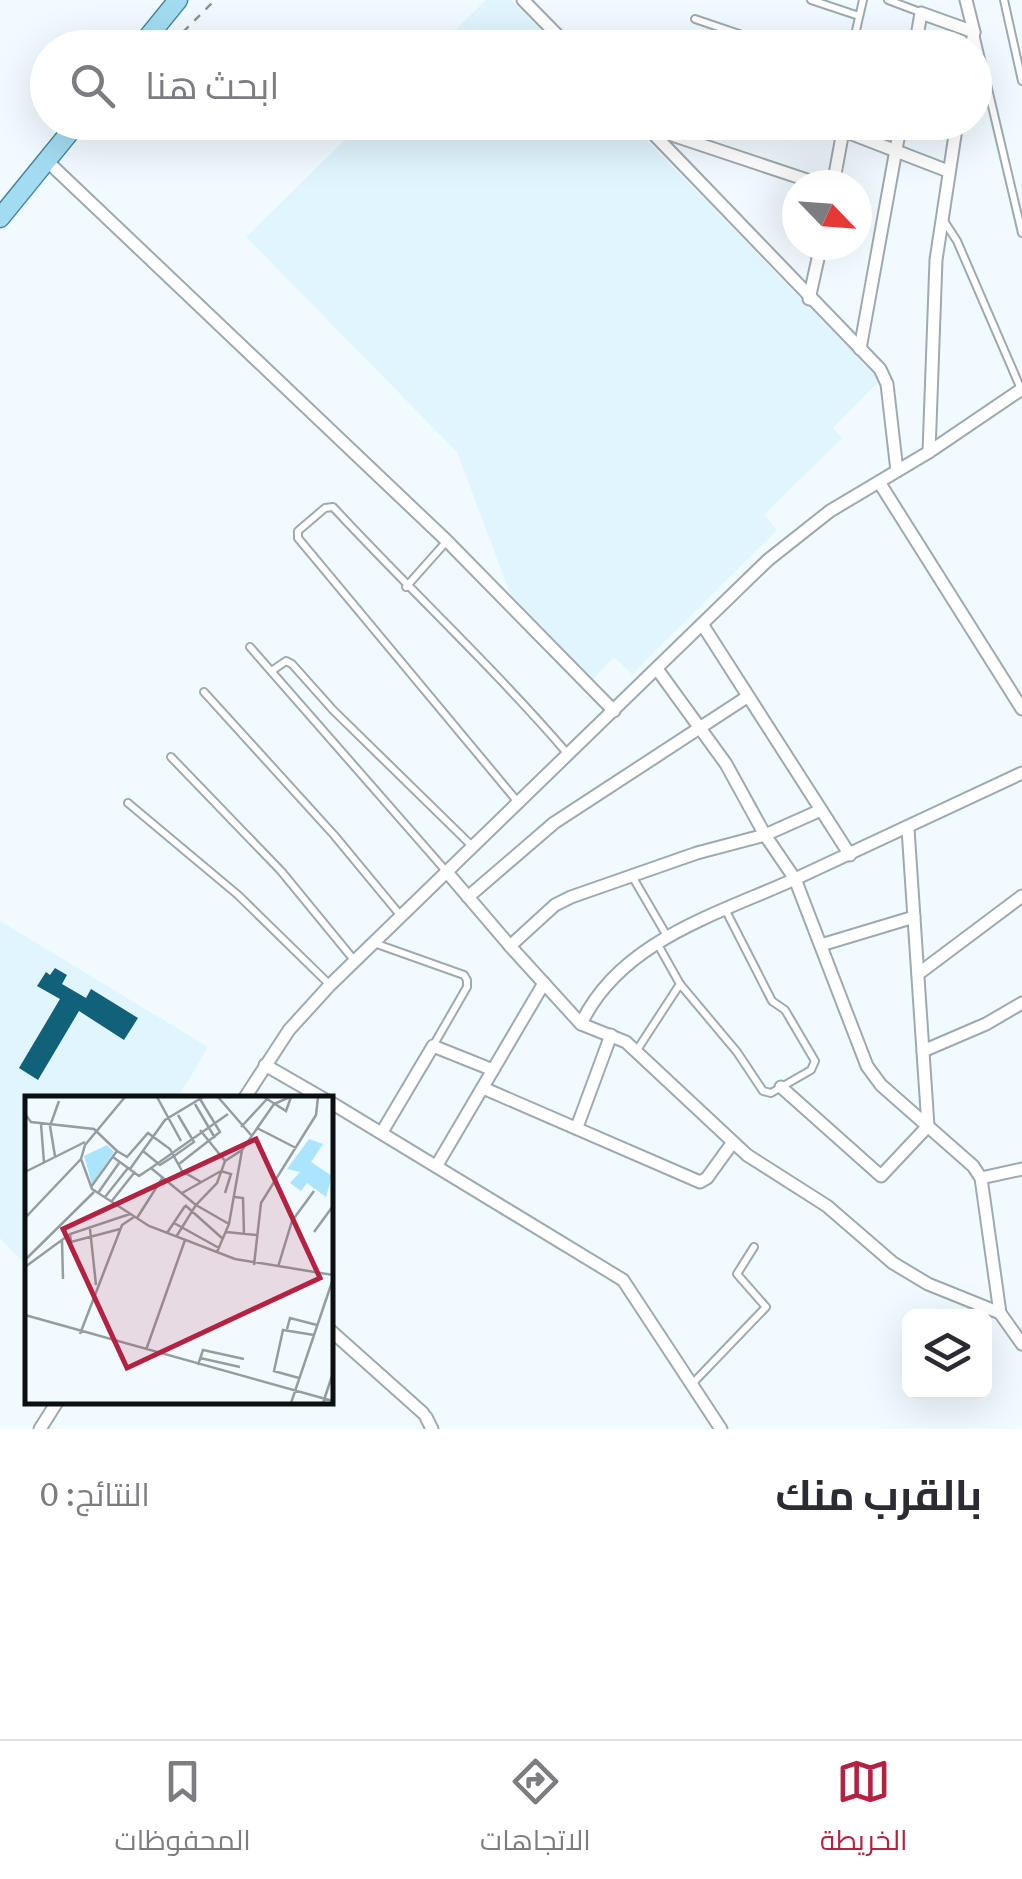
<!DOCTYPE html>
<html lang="ar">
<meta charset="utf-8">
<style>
:root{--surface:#fff;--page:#f7f7f7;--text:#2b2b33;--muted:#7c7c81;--line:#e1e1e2;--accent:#b42242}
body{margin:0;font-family:Literata,Cairo,serif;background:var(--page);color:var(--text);direction:rtl}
.controls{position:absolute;right:30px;bottom:30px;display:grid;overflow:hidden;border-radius:15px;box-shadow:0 10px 40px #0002}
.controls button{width:90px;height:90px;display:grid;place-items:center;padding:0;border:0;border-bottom:2px solid var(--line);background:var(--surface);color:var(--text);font:50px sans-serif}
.compass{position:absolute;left:782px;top:170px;width:90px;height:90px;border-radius:50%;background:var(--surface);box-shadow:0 10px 40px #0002;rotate:115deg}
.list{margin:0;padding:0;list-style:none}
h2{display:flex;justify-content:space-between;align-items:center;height:130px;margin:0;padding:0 40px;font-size:42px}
h2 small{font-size:32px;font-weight:400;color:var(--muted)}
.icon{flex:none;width:55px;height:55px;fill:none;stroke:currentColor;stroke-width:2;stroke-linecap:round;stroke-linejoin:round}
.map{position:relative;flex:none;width:1022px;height:1429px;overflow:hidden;direction:ltr}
.search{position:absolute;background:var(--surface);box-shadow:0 10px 40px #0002;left:30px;right:30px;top:30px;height:110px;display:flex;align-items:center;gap:25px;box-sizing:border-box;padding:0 35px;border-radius:55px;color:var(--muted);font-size:38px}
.sheet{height:310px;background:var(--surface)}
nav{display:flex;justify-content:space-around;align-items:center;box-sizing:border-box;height:140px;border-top:2px solid var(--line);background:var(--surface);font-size:28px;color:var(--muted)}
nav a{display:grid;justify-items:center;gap:5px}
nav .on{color:var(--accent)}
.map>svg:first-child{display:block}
.built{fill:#e0f5fe}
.building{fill:#12617a}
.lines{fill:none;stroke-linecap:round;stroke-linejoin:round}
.lane-casing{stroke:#9eaaaf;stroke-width:10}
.street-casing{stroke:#9eaaaf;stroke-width:15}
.primary-casing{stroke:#46859e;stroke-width:21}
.path{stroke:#8b9396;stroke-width:2.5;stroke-dasharray:8 8;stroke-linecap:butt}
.lane{stroke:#fff;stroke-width:6}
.street{stroke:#fff;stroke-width:11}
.primary{stroke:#a3dcf2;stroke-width:18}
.inset-road{fill:none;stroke:#959da0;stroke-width:2.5}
.view{fill:#b42242;fill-opacity:0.15;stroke:#b42242;stroke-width:5}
.inset-edge{fill:none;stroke:#0b0f11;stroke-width:5}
</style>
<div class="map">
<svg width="1022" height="1429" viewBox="0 0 1022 1429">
<rect width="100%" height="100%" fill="#f1fbff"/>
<!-- built -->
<g class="built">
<polygon points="486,0 511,0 557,47 438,47"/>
<polygon points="362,123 630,123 880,380 833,428 842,438 764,515 777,530 632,674 614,657 593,679 511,596 457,452 246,237"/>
<polygon points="0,921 208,1047 177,1099 28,1099 27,1266 0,1238"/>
</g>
<!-- building -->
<polygon class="building" points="55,968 67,975 62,984 86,998 91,989 138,1018 124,1040 79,1011 38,1080 19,1068 60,999 37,986 46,972 50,975"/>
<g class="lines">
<defs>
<g id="lane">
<polyline points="811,0 859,16"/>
<polyline points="888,0 920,12"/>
<polyline points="1004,0 1022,81"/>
<polyline points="695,19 780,48"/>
<polyline points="976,38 1022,233"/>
<polyline points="852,48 863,0"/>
<polyline points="944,221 957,241 1021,389"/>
<polyline points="406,587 446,542"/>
<polyline points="250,647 446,871"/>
<polyline points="273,670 286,661 292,664 333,710 472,846"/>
<polyline points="204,692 334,835 401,916"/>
<polyline points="171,757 281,871 354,960"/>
<path d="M517,801L298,538V531L325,508L333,507C410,590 493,667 567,753"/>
<polyline points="128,803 238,895 330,985"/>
<polyline points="632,876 667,936"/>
<polyline points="374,943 464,975 467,980 467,987 433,1046"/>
<polyline points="657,943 680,984 737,1052 763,1091 771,1093 811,1070 815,1061 785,1010 772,1001 726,911"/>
<polyline points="637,1050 680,984"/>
<polyline points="693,1383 766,1307 737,1274 754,1247"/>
</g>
<g id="street">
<polyline points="523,0 570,48"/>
<polyline points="966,0 974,32 971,48"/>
<polyline points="563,38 597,48"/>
<polyline points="915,48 921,13 974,32"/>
<polyline points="642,122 880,369 887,384 897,471"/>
<polyline points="821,122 948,171"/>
<polyline points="651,128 822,185"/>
<polyline points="47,161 447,541 614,711"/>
<polyline points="833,185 843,131"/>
<polyline points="809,299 821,245"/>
<polyline points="860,349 901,122"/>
<polyline points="929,452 936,260 957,122"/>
<polyline points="879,482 1022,709"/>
<polyline points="702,624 850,855"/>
<polyline points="657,669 726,764 765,835 795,879 1022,773"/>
<polyline points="446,871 510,946 581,1024 626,1042 747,1155 827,1206 893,1263 928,1284 1000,1313"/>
<polyline points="468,897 554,823 747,697"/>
<polyline points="821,945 914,917"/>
<polyline points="510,946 555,905 571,897 697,853 765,835 821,810"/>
<polyline points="918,974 1022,896"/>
<path d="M581,1024C620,941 718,914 795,879L867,1066L881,1085L973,1166L981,1178L1000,1313L1022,1344"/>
<polyline points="923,1051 986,1024 1022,1003"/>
<polyline points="265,1065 324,1099"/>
<polyline points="781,1087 881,1176 928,1126 908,829"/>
<polyline points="483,1088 700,1182 707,1178 733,1142"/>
<polyline points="244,1099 289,1030 330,985 768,560 830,511 929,452 1022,389"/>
<polyline points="330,1102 623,1280 721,1429"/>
<polyline points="577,1127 611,1035"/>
<polyline points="382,1132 433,1046 493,1070"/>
<polyline points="437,1165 544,983"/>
<polyline points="981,1178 1022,1169"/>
<polyline points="330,1330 423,1413"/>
<polyline points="426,1417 432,1429"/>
<polyline points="40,1429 57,1402"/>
</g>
<g id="primary">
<polyline points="139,48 178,0"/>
<polyline points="0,218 78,122"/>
</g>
</defs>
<!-- lane casing -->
<use href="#lane" class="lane-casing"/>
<!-- street casing -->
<use href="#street" class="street-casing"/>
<!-- primary casing -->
<use href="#primary" class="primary-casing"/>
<!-- path -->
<polyline class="path" points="183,32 215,0"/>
<!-- lane -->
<use href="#lane" class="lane"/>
<!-- street -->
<use href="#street" class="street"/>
<!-- primary -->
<use href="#primary" class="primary"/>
</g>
<!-- overview -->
<g transform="translate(25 1096)">
<rect width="308" height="308" fill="#f1fbff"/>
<path d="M82,49L89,56L67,88L59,60Z" fill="#aae5fd"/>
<path d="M284,43L298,48L286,66L307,80L301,101L282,87L276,95L265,87L275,76L262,73Z" fill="#aae5fd"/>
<path class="inset-road" d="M100,1L60,49L56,63L67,93L124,130L210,163L308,179M132,1L156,45M193,1L226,39M239,1L261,15L266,1M170,8L190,42M0,18L6,26L69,33L92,55L66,91M16,28L19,67M216,31L242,3M232,32L271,52M175,34L200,65M92,55L102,61L123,37L145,53L157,75L176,86M118,55L135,69L149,60M30,60L25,30L34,5M149,60L169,46L153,19M88,61L114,80L126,72M154,68L195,36L175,3M105,73L140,24L178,1M0,76L60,46M73,97L94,67M157,97L196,75L206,78L200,97M80,101L103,72M210,101L218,102L219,138M86,106L109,77M160,109L198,143M0,122L56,63M112,122L138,81M267,125L289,95M149,127L194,152M204,128L171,109L192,87L200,65L217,54L249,8L265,1M65,133L71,189M201,136L232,139M289,136L308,110M142,137L160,110M45,138L46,146L95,133M151,141L171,109L126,72L203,18M37,144L38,183M192,156L204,128L217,54M0,164L69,96M229,169L236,107L291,19L293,1M0,171L45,138L105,118M253,171L267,125M0,219L308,305M262,233L265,222L292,229M55,238L97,129L109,121M121,254L160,144M175,262L215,271M173,269L178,254L219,263M274,282L249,275L258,234L289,239M266,307L308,183M298,307L308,277"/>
<path class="view" d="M231,43L295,182L102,272L38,133Z"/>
<rect width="308" height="308" class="inset-edge"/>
</g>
</svg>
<div class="controls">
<button><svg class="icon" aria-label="layers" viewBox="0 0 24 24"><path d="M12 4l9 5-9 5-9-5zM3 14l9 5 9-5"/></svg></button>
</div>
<svg class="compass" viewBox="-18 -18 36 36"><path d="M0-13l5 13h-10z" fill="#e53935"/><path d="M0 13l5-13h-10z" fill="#7c7c81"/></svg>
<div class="search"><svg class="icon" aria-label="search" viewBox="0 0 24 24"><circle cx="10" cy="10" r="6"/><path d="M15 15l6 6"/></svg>ابحث هنا</div>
</div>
<section class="sheet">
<h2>بالقرب منك<small>النتائج: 0</small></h2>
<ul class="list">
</ul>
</section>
<nav>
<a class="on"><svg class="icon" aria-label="map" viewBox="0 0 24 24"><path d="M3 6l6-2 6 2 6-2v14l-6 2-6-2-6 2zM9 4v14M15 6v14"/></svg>الخريطة</a>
<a><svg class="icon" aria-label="directions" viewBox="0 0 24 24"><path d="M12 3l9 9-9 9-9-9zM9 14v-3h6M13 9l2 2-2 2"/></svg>الاتجاهات</a>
<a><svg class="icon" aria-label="saved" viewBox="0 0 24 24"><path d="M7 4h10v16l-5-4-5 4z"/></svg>المحفوظات</a>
</nav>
